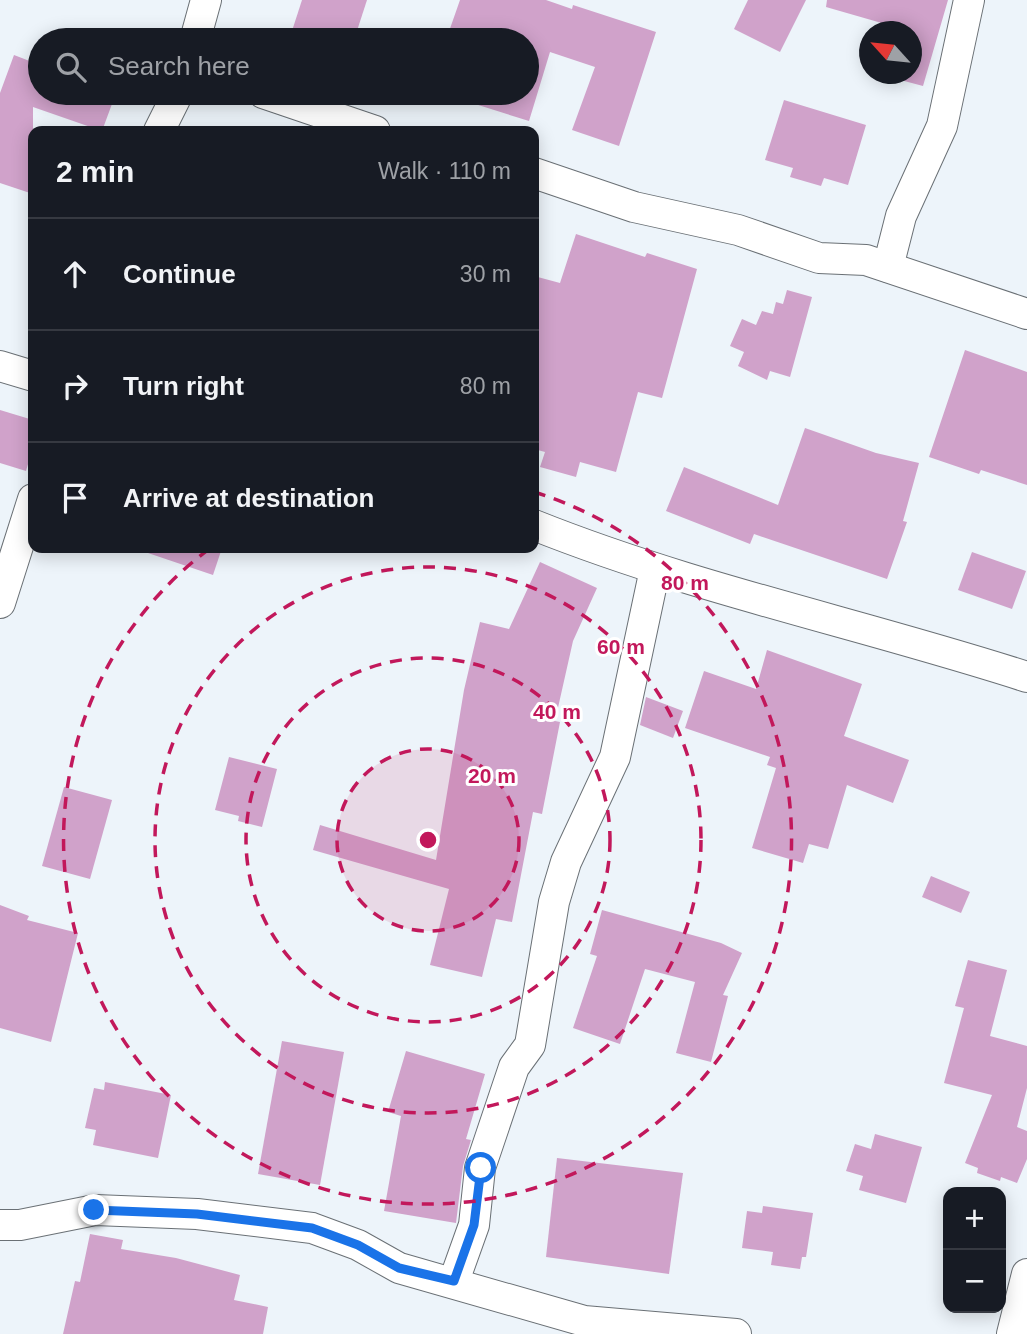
<!DOCTYPE html>
<meta charset="utf-8">
<style>
:root{--surface:#171b24;--page:#242831;--text:#f1f3f6;--muted:#9ea1a6;--line:#363941}
body{margin:0;font-family:Helvetica,sans-serif;background:var(--page);color:var(--text)}
.controls{position:absolute;right:21px;bottom:21px;display:grid;overflow:hidden;border-radius:14px;box-shadow:0 4px 18px #0003}
.controls button{width:63px;height:63px;display:grid;place-items:center;padding:0;border:0;border-bottom:2px solid var(--line);background:var(--surface);color:var(--text);font:35px sans-serif}
.compass{position:absolute;left:859px;top:21px;width:63px;height:63px;border-radius:50%;background:var(--surface);box-shadow:0 4px 18px #0003;rotate:297deg}
.stop{position:absolute;width:21px;height:21px;margin:-16px;border:5px solid #1a73e8;border-radius:50%;background:#fff}
.stop.end{background:#1a73e8;border-color:#fff;box-shadow:0 2px 7px #0008}
.list{margin:0;padding:0;list-style:none}
h2{display:flex;justify-content:space-between;align-items:center;height:91px;margin:0;padding:0 28px;font-size:30px}
h2 small{font-size:23px;font-weight:400;color:var(--muted)}
.list li{display:grid;grid-template-columns:46px 1fr auto;gap:21px;align-items:center;box-sizing:border-box;height:112px;padding:0 28px;border-top:2px solid var(--line)}
.list b{display:block;font-size:26px;white-space:nowrap}
.list em{font-size:23px;font-style:normal;color:var(--muted)}
.icon{flex:none;width:38px;height:38px;fill:none;stroke:currentColor;stroke-width:2;stroke-linecap:round;stroke-linejoin:round}
.map{position:relative;flex:none;width:1027px;height:1334px;overflow:hidden}
.search{position:absolute;background:var(--surface);box-shadow:0 4px 18px #0003;left:28px;top:28px;width:511px;height:77px;display:flex;align-items:center;gap:18px;box-sizing:border-box;padding:0 24px;border-radius:38px;color:var(--muted);font-size:26px}
.panel{position:absolute;background:var(--surface);box-shadow:0 4px 18px #0003;left:28px;top:126px;width:511px;height:427px;border-radius:14px}
.map>svg:first-child{display:block}
.building{fill:#d0a2ca}
.lines{fill:none;stroke-linecap:round;stroke-linejoin:round}
.minor-casing{stroke:#6a7075;stroke-width:32}
.minor{stroke:#fff;stroke-width:30}
.route{stroke:#1a73e8;stroke-width:9}
.ring{fill:none;stroke:#c2185b;stroke-width:3.5;stroke-dasharray:12 9}
.centre{fill:#c2185b;stroke:#fff;stroke-width:3.5}
.ring-label{font-size:21px;text-anchor:middle;font-weight:bold;fill:#c2185b;stroke:#fff;stroke-width:6;stroke-linejoin:round;paint-order:stroke}
</style>
<div class="map">
<svg width="1027" height="1334" viewBox="0 0 1027 1334">
<rect width="100%" height="100%" fill="#edf4fa"/>
<!-- building -->
<g class="building">
<polygon points="302,0 367,0 354,40 313,40 291,34"/>
<polygon points="460,0 546,0 572,9 573,5 656,32 619,146 572,130 595,67 550,52 529,121 456,98 457,93 527,93 527,40 446,40"/>
<polygon points="748,0 806,0 780,52 734,29"/>
<polygon points="827,0 948,0 923,86 878,74 912,74 912,32 891,32 892,26 826,7"/>
<polygon points="14,55 40,65 40,93 116,93 102,131 33,107 33,194 0,183 0,93"/>
<polygon points="784,100 866,125 848,185 824,178 821,186 790,177 793,168 765,160"/>
<polygon points="576,234 645,257 647,253 697,269 662,398 638,392 616,472 580,462 576,477 540,467 545,452 534,449 534,276 560,283"/>
<polygon points="787,290 812,297 790,377 770,371 767,380 738,366 744,352 730,346 742,319 756,325 762,311 773,314 776,302 783,304"/>
<polygon points="965,350 1027,372 1027,485 981,470 979,474 929,457"/>
<polygon points="0,410 33,420 33,447 26,471 0,463"/>
<polygon points="805,428 876,453 919,463 903,521 907,522 887,579 754,534 750,544 666,511 684,467 778,505"/>
<polygon points="145,548 222,548 213,575 145,552"/>
<polygon points="972,552 1026,571 1012,609 958,590"/>
<polygon points="540,562 597,588 573,641 555,721 560,722 542,814 533,812 512,922 496,919 482,977 430,965 449,889 313,850 320,825 436,860 464,690 480,622 509,629"/>
<polygon points="767,650 862,684 844,736 909,760 893,803 847,785 828,849 809,844 803,863 752,848 776,768 767,765 770,757 685,728 704,671 756,689"/>
<polygon points="646,697 683,711 673,738 640,725"/>
<polygon points="229,757 277,769 262,827 238,821 239,816 215,810"/>
<polygon points="64,787 112,800 90,879 42,866"/>
<polygon points="931,876 970,892 961,913 922,897"/>
<polygon points="0,905 29,916 27,920 78,933 51,1042 0,1028"/>
<polygon points="602,910 721,943 742,953 723,995 728,996 711,1062 676,1053 695,982 645,969 620,1044 573,1028 597,956 590,954"/>
<polygon points="968,960 1007,970 990,1036 1027,1046 1027,1088 1017,1127 1027,1131 1027,1159 1017,1183 1001,1177 1000,1181 977,1173 978,1168 965,1163 992,1095 944,1083 964,1008 955,1006"/>
<polygon points="282,1041 344,1052 320,1185 258,1174"/>
<polygon points="406,1051 485,1074 466,1139 471,1140 463,1166 456,1223 384,1211 401,1116 388,1112"/>
<polygon points="105,1082 171,1095 158,1158 93,1145 96,1130 85,1128 94,1088 104,1090"/>
<polygon points="875,1134 922,1147 906,1203 859,1190 863,1176 846,1171 855,1144 871,1149"/>
<polygon points="557,1158 683,1173 669,1274 546,1257"/>
<polygon points="763,1206 813,1213 806,1257 802,1257 800,1269 771,1265 773,1252 742,1248 747,1211 762,1213"/>
<polygon points="90,1234 123,1240 121,1249 176,1258 240,1275 234,1300 268,1307 263,1334 63,1334 75,1281 80,1282"/>
</g>
<g class="lines">
<defs>
<g id="minor">
<polyline points="195,40 206,0"/>
<polyline points="263,93 375,131"/>
<polyline points="159,131 178,93"/>
<polyline points="534,173 634,207 738,230 819,258 866,260 1027,314"/>
<polyline points="888,267 901,216 942,126 969,0"/>
<polyline points="0,366 33,376"/>
<path d="M534,525C694,589 863,624 1027,677"/>
<polyline points="0,603 33,499"/>
<polyline points="0,1225 20,1225 95,1210 197,1214 312,1228 358,1245 399,1268 584,1321 736,1334"/>
<polyline points="454,1281 474,1225 480,1168 514,1067 530,1045 554,902 566,862 615,757 655,569"/>
<polyline points="1012,1334 1027,1274"/>
</g>
</defs>
<!-- minor casing -->
<use href="#minor" class="minor-casing"/>
<!-- minor -->
<use href="#minor" class="minor"/>
</g>
<g class="lines">
<!-- route -->
<polyline class="route" points="94,1210 197,1214 312,1228 358,1245 399,1268 454,1281 474,1225 481,1168"/>
</g>
<!-- distance rings -->
<circle cx="428" cy="840" r="91" fill="#c2185b" fill-opacity=".12"/>
<g class="ring">
<circle cx="428" cy="840" r="91"/>
<circle cx="428" cy="840" r="182"/>
<circle cx="428" cy="840" r="273"/>
<path d="M534 492A364 364 0 1 1 209 549"/>
</g>
<circle cx="428" cy="840" r="10" class="centre"/>
<g class="ring-label">
<text x="685" y="590">80 m</text>
<text x="621" y="654">60 m</text>
<text x="557" y="719">40 m</text>
<text x="492" y="783">20 m</text>
</g>
</svg>
<div class="controls">
<button>+</button>
<button>−</button>
</div>
<svg class="compass" viewBox="-18 -18 36 36"><path d="M0-13l5 13h-10z" fill="#e53935"/><path d="M0 13l5-13h-10z" fill="#9ea1a6"/></svg>
<div class="stop" style="left:481px;top:1168px"></div>
<div class="stop end" style="left:94px;top:1210px"></div>
<div class="search"><svg class="icon" aria-label="search" viewBox="0 0 24 24"><circle cx="10" cy="10" r="6"/><path d="M15 15l6 6"/></svg>Search here</div>
<section class="panel">
<h2>2 min<small>Walk · 110 m</small></h2>
<ul class="list">
<li><svg class="icon" aria-label="ahead" viewBox="0 0 24 24"><path d="M12 20V5M6 11l6-6 6 6"/></svg><div><b>Continue</b></div><em>30 m</em></li>
<li><svg class="icon" aria-label="right" viewBox="0 0 24 24"><path d="M7 20v-9h11M14 6l5 5-5 5"/></svg><div><b>Turn right</b></div><em>80 m</em></li>
<li><svg class="icon" aria-label="arrive" viewBox="0 0 24 24"><path d="M6 21V4h12l-3 4 3 4H6"/></svg><div><b>Arrive at destination</b></div></li>
</ul>
</section>
</div>
